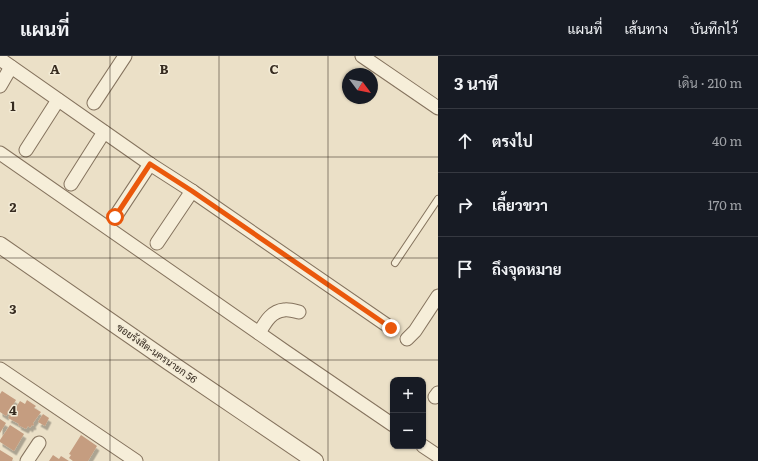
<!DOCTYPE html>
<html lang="th">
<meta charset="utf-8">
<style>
:root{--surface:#171b24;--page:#242831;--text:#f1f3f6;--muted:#9ea1a6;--line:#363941}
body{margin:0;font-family:Literata,Sarabun,serif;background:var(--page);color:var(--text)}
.controls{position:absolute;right:12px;bottom:12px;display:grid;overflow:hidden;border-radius:8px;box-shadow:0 1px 3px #0004}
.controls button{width:36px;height:36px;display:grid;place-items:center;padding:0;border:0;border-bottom:1px solid var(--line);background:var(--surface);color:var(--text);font:20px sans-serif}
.compass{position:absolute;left:342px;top:12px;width:36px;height:36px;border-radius:50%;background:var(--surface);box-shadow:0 1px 3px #0004;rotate:122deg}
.stop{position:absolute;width:12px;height:12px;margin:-9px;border:3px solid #ea580c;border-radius:50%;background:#fff}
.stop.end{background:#ea580c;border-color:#fff;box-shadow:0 1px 4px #0008}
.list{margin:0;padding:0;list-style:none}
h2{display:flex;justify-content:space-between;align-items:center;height:52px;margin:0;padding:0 16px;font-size:17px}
h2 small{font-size:13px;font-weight:400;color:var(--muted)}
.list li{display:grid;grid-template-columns:26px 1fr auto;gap:12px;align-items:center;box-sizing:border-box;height:64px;padding:0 16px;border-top:1px solid var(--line)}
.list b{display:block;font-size:15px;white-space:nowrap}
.list em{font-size:13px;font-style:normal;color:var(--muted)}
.icon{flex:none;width:22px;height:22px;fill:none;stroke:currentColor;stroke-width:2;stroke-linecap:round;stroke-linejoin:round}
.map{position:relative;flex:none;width:438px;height:405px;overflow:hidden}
header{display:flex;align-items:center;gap:24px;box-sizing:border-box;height:56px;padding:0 20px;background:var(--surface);border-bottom:1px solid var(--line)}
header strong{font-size:19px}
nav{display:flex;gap:22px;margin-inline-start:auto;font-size:14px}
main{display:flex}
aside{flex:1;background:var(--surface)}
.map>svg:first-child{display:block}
.building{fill:#c59d80;filter:url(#shadow)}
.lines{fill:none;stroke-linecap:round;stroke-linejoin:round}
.service-casing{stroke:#85735e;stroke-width:8}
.minor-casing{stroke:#85735e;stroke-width:15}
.tertiary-casing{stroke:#85735e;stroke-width:18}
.service{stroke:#f6eed9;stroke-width:6}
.minor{stroke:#f6eed9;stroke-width:13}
.tertiary{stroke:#f6eed9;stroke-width:16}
.route{stroke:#ea580c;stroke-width:5}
.grid{fill:none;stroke:#362b20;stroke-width:1;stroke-opacity:0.55}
.labels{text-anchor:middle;stroke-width:3;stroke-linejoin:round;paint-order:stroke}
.street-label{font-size:10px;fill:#362b20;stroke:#f3ebd6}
.grid-label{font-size:13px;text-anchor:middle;font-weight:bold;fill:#362b20;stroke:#f3ebd6;stroke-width:3;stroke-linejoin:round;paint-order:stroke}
</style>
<header>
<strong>แผนที่</strong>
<nav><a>แผนที่</a><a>เส้นทาง</a><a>บันทึกไว้</a></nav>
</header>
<main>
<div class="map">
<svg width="438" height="405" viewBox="0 0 438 405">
<defs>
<filter id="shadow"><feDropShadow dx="2.5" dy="4.5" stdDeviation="0" flood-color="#0004"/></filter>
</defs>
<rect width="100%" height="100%" fill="#ebe0c7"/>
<!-- building -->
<g class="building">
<polygon points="2,335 16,344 6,360 0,356 0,338"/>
<polygon points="27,344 36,350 34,352 41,356 33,367 34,368 33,370 32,369 30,372 28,370 26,373 18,369 19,368 8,362 11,357 12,358 20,345 25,348"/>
<polygon points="43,358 49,362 45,370 38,366"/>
<polygon points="0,363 6,367 0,377"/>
<polygon points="10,369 24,378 14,395 0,386 0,384"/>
<polygon points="81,379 97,390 88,405 73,405 69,402 71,399 69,398"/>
<polygon points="0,394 13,402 12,405 0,405"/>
<polygon points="53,399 59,403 61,400 69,405 49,405"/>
</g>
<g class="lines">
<defs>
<polyline id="service" points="395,207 438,143"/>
<g id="minor">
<polyline points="362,0 438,52"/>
<polyline points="0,3 150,108 192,135 263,184 391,272"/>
<polyline points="0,30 11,11"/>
<polyline points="94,47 125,0"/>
<polyline points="26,94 58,44"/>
<polyline points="0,97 286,296 393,369"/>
<polyline points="71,128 104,76"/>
<polyline points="115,161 150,108"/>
<polyline points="157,187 192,135"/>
<path d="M259,277C265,267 271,255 284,254C288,253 295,255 299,256"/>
<polyline points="407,283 415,275 438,240"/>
<polyline points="0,313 136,405"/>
<polyline points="435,341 438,337"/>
<polyline points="423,390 438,400"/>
<polyline points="27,405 39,387"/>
</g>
<polyline id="tertiary" points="0,189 169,306 315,405"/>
</defs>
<!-- service casing -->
<use href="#service" class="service-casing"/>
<!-- minor casing -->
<use href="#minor" class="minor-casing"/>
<!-- tertiary casing -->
<use href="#tertiary" class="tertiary-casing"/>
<!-- service -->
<use href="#service" class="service"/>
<!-- minor -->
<use href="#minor" class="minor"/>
<!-- tertiary -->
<use href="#tertiary" class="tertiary"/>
</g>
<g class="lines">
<!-- route -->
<polyline class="route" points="115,161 150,108 192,135 391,272"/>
</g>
<!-- grid -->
<path class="grid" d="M110,0V405M219,0V405M328,0V405M0,101H438M0,202H438M0,304H438"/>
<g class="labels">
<!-- street labels -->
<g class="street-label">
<text transform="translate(157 297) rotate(35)" y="4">ซอยรังสิต-นครนายก 56</text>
</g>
</g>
<g class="grid-label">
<text x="55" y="18">A</text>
<text x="164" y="18">B</text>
<text x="274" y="18">C</text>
<text x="13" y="55">1</text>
<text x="13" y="156">2</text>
<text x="13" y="258">3</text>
<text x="13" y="359">4</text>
</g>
</svg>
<div class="controls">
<button>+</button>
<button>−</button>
</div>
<svg class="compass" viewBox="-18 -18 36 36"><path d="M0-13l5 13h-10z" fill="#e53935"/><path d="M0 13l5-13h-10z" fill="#9ea1a6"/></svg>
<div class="stop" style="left:115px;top:161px"></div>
<div class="stop end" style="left:391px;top:272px"></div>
</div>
<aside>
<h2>3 นาที<small>เดิน · 210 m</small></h2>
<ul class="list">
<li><svg class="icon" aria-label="ahead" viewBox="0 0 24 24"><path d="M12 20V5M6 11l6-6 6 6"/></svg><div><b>ตรงไป</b></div><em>40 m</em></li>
<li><svg class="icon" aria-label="right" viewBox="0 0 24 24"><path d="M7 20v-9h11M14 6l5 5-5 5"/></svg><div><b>เลี้ยวขวา</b></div><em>170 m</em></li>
<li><svg class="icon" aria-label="arrive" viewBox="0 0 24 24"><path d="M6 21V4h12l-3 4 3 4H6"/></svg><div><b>ถึงจุดหมาย</b></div></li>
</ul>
</aside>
</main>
